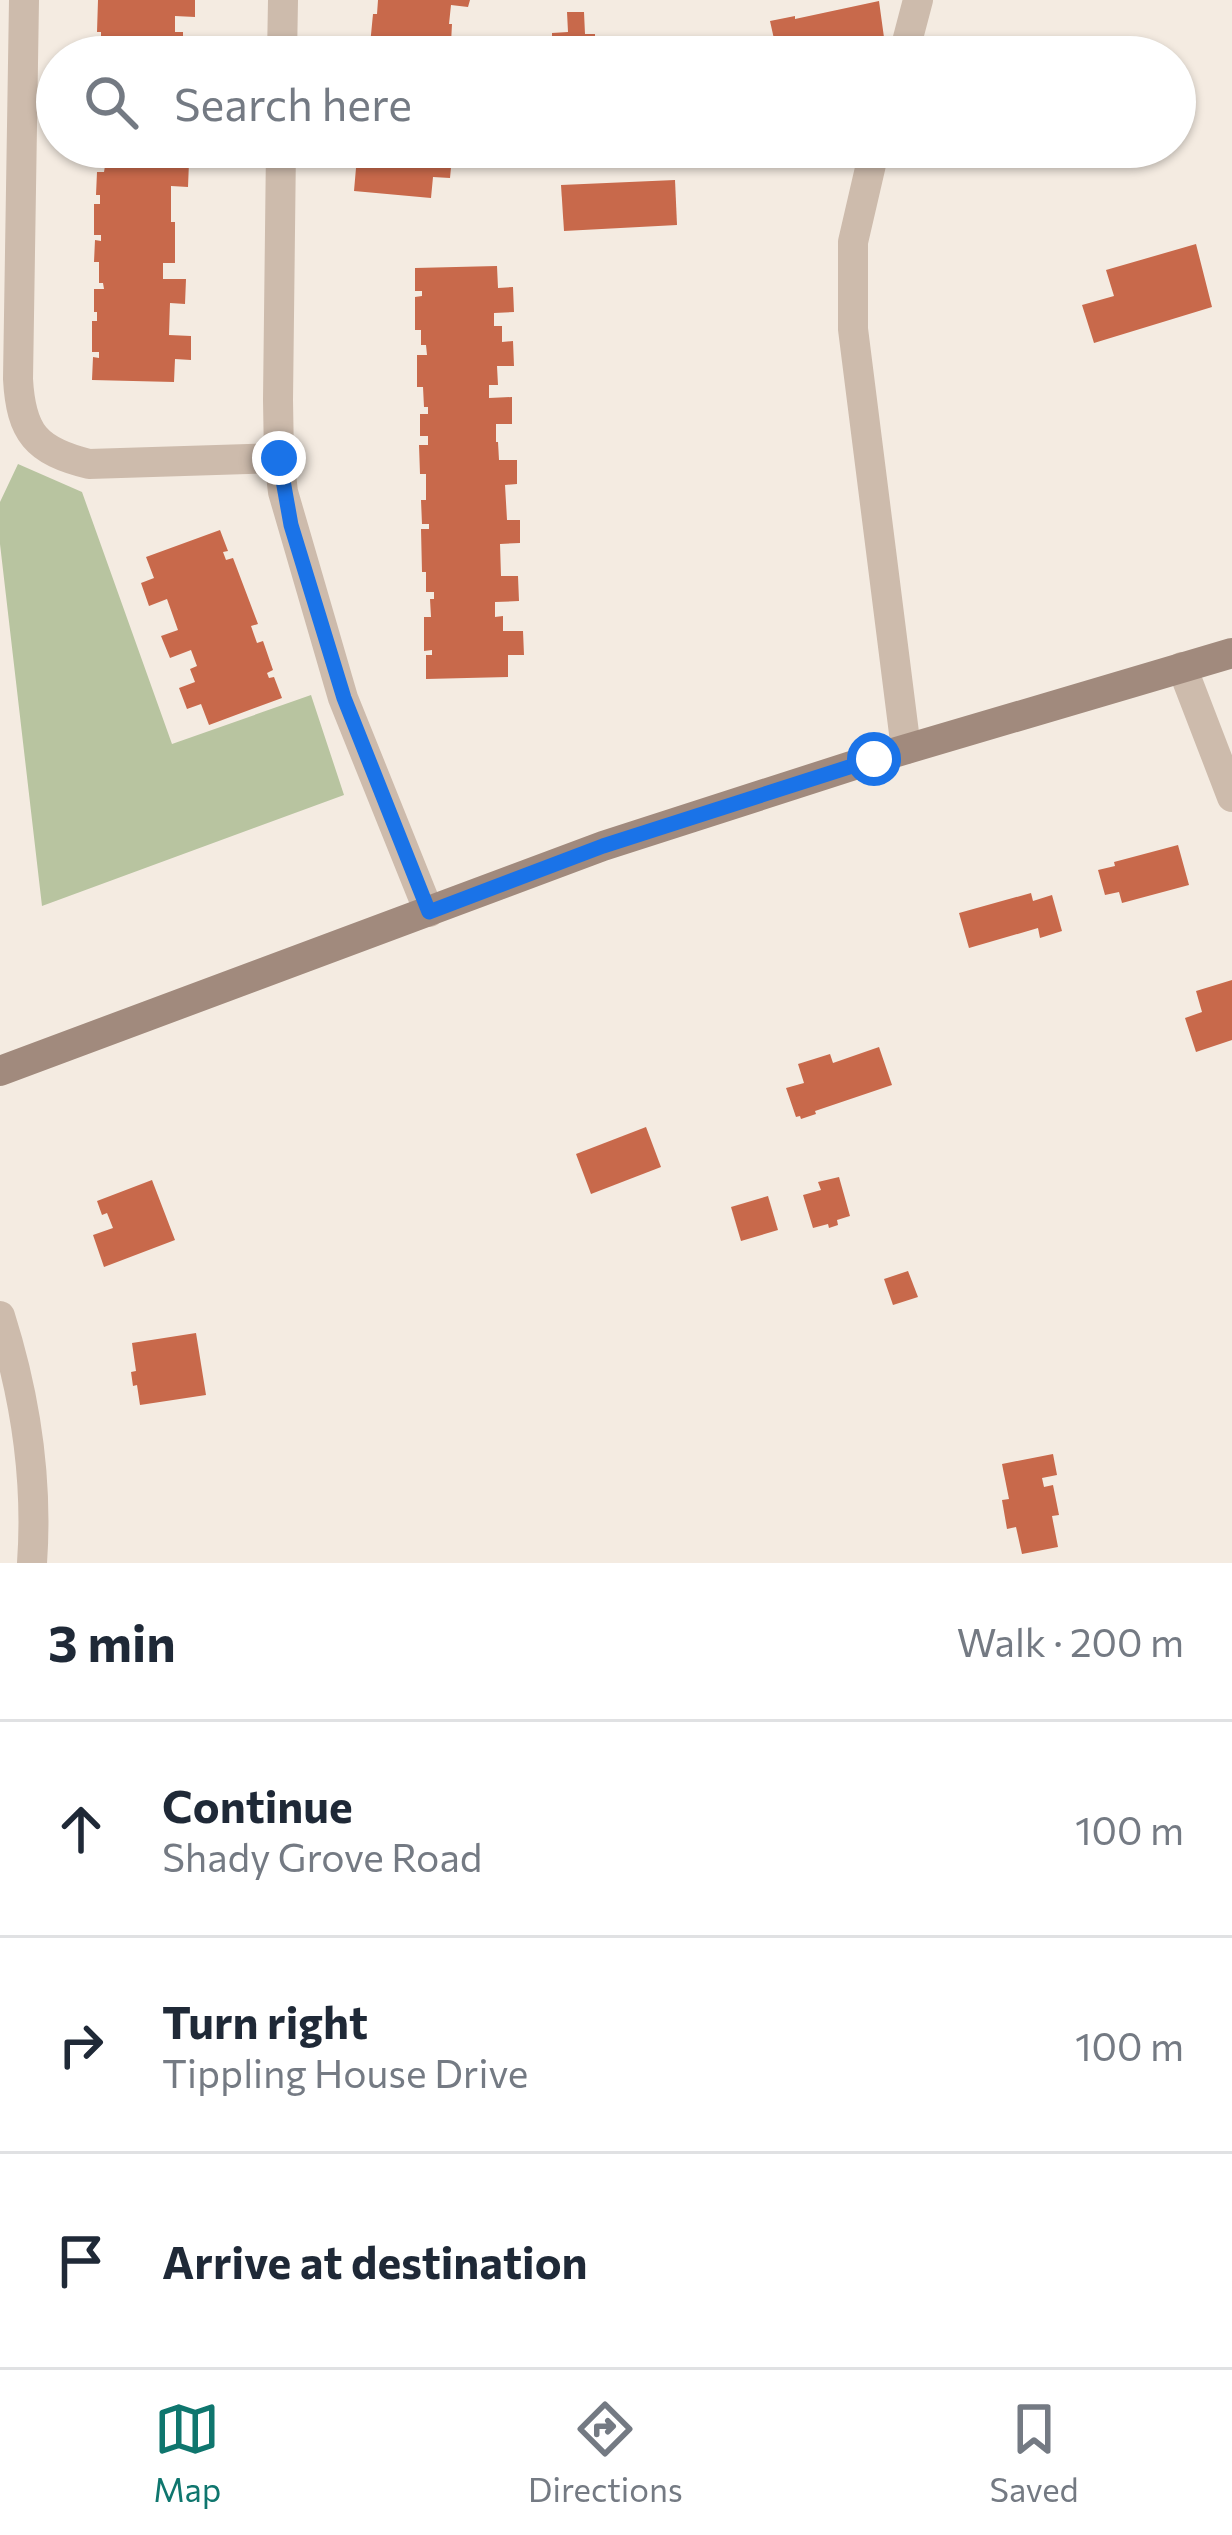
<!DOCTYPE html>
<meta charset="utf-8">
<style>
:root{--surface:#fff;--page:#f6f6f7;--text:#1f2937;--muted:#747a83;--line:#e0e1e3;--accent:#0f766e}
body{margin:0;font-family:Commissioner,sans-serif;background:var(--page);color:var(--text)}
.stop{position:absolute;width:36px;height:36px;margin:-27px;border:9px solid #1a73e8;border-radius:50%;background:#fff}
.stop.end{background:#1a73e8;border-color:#fff;box-shadow:0 3px 12px #0008}
.list{margin:0;padding:0;list-style:none}
h2{display:flex;justify-content:space-between;align-items:center;height:156px;margin:0;padding:0 48px;font-size:51px}
h2 small{font-size:39px;font-weight:400;color:var(--muted)}
.list li{display:grid;grid-template-columns:78px 1fr auto;gap:36px;align-items:center;box-sizing:border-box;height:216px;padding:0 48px;border-top:3px solid var(--line)}
.list b{display:block;font-size:45px;white-space:nowrap}
.list p{margin:0;font-size:39px;white-space:nowrap;color:var(--muted)}
.list em{font-size:39px;font-style:normal;color:var(--muted)}
.icon{flex:none;width:66px;height:66px;fill:none;stroke:currentColor;stroke-width:2;stroke-linecap:round;stroke-linejoin:round}
.map{position:relative;flex:none;width:1232px;height:1563px;overflow:hidden}
.search{position:absolute;background:var(--surface);box-shadow:0 3px 9px #0004;left:36px;right:36px;top:36px;height:132px;display:flex;align-items:center;gap:30px;box-sizing:border-box;padding:0 42px;border-radius:66px;color:var(--muted);font-size:45px}
.sheet{height:804px;background:var(--surface)}
nav{display:flex;justify-content:space-around;align-items:center;box-sizing:border-box;height:168px;border-top:3px solid var(--line);background:var(--surface);font-size:33px;color:var(--muted)}
nav a{display:grid;justify-items:center;gap:6px}
nav .on{color:var(--accent)}
.map>svg:first-child{display:block}
.green{fill:#b8c4a0}
.building{fill:#c8694b}
.lines{fill:none;stroke-linecap:round;stroke-linejoin:round}
.minor{stroke:#cdbbac;stroke-width:30}
.secondary{stroke:#a18a7d;stroke-width:30}
.route{stroke:#1a73e8;stroke-width:15}
</style>
<div class="map">
<svg width="1232" height="1563" viewBox="0 0 1232 1563">
<rect width="100%" height="100%" fill="#f4ebe1"/>
<!-- green -->
<polygon class="green" points="18,464 82,492 172,744 311,695 344,795 42,906 0,544 0,502"/>
<!-- building -->
<g class="building">
<polygon points="98,0 195,0 195,17 175,16 175,32 183,32 183,46 193,46 193,57 105,57 105,45 101,45 101,32 97,32"/>
<polygon points="378,0 470,0 468,7 451,5 449,24 452,24 451,43 468,44 467,57 383,57 384,46 370,45 373,14 377,14"/>
<polygon points="879,1 886,52 891,51 891,57 778,57 770,21 795,16 795,19"/>
<polygon points="567,12 584,12 585,34 595,34 595,49 552,50 552,33 568,32"/>
<polygon points="101,147 166,147 166,162 189,162 188,187 171,186 171,222 175,222 175,263 163,263 163,279 186,279 185,304 170,303 169,335 191,336 191,360 175,359 174,382 92,380 93,357 99,358 99,352 92,352 92,321 97,321 97,312 94,312 94,289 104,289 103,283 99,283 99,262 94,262 95,240 101,241 101,235 94,235 94,204 100,204 100,195 96,195 97,172 104,172 105,166 100,167"/>
<polygon points="358,147 431,147 430,154 452,157 450,178 433,177 431,198 354,191 356,168 364,168 364,160 357,159"/>
<polygon points="675,180 677,225 564,231 561,185"/>
<polygon points="1196,244 1212,307 1094,343 1082,305 1114,296 1106,270"/>
<polygon points="497,266 498,288 513,287 514,312 494,313 494,326 502,326 502,342 513,341 514,366 497,366 498,385 489,385 489,398 512,397 512,424 496,424 496,442 498,442 499,460 517,460 517,484 505,485 507,520 520,520 520,543 500,544 501,576 518,576 519,601 495,602 495,617 503,616 503,631 523,631 524,655 508,655 508,677 426,679 426,655 432,655 432,650 424,651 424,617 431,617 430,599 434,599 434,592 426,592 426,572 422,572 421,529 429,529 429,524 422,524 421,500 426,500 426,474 420,474 419,445 428,445 428,436 420,436 420,414 428,414 428,407 424,407 423,387 417,387 417,355 427,355 426,345 421,345 421,330 415,330 415,297 422,296 422,291 415,291 415,268"/>
<polygon points="220,530 228,551 223,552 226,560 233,558 258,624 251,626 257,643 263,641 273,670 267,673 269,678 274,677 282,698 209,725 201,704 187,709 179,688 195,682 190,669 197,666 191,650 170,658 161,636 178,630 167,599 149,606 141,583 154,578 146,557"/>
<polygon points="1178,845 1189,885 1122,903 1119,892 1105,895 1098,870 1115,866 1114,862"/>
<polygon points="1031,893 1033,901 1052,895 1062,931 1040,938 1038,928 969,948 959,913"/>
<polygon points="1232,980 1232,1040 1196,1052 1185,1018 1202,1012 1196,991"/>
<polygon points="879,1047 892,1085 815,1111 816,1114 801,1119 800,1116 796,1117 786,1088 804,1083 798,1064 830,1054 833,1063"/>
<polygon points="646,1127 661,1167 591,1194 576,1154"/>
<polygon points="839,1177 850,1216 837,1220 838,1225 829,1228 828,1224 813,1228 803,1195 821,1190 818,1182"/>
<polygon points="152,1180 175,1240 104,1267 93,1235 113,1228 107,1213 102,1215 97,1201"/>
<polygon points="768,1196 778,1230 741,1241 731,1207"/>
<polygon points="908,1271 918,1297 893,1305 884,1279"/>
<polygon points="196,1333 206,1395 140,1405 137,1385 133,1386 131,1372 136,1371 132,1343"/>
<polygon points="1053,1454 1057,1475 1042,1478 1044,1487 1053,1485 1059,1515 1052,1516 1058,1547 1022,1554 1016,1527 1007,1529 1002,1500 1009,1499 1002,1464"/>
</g>
<g class="lines">
<!-- minor -->
<g class="minor">
<path d="M24,0L18,379C21,433 36,451 89,464L279,458"/>
<polyline points="282,57 283,0"/>
<polyline points="903,57 918,0"/>
<polyline points="281,147 278,400 279,458 283,492 343,698 429,912"/>
<polyline points="875,147 853,242 853,329 906,749"/>
<polyline points="1182,667 1232,797"/>
<path d="M0,1316C25,1395 38,1479 32,1563"/>
</g>
<!-- secondary -->
<polyline class="secondary" points="0,1071 603,846 873,759 1232,653"/>
</g>
<g class="lines">
<!-- route -->
<polyline class="route" points="279,458 291,525 344,698 429,912 603,846 874,759"/>
</g>
</svg>
<div class="stop" style="left:874px;top:759px"></div>
<div class="stop end" style="left:279px;top:458px"></div>
<div class="search"><svg class="icon" aria-label="search" viewBox="0 0 24 24"><circle cx="10" cy="10" r="6"/><path d="M15 15l6 6"/></svg>Search here</div>
</div>
<section class="sheet">
<h2>3 min<small>Walk · 200 m</small></h2>
<ul class="list">
<li><svg class="icon" aria-label="ahead" viewBox="0 0 24 24"><path d="M12 20V5M6 11l6-6 6 6"/></svg><div><b>Continue</b><p>Shady Grove Road</p></div><em>100 m</em></li>
<li><svg class="icon" aria-label="right" viewBox="0 0 24 24"><path d="M7 20v-9h11M14 6l5 5-5 5"/></svg><div><b>Turn right</b><p>Tippling House Drive</p></div><em>100 m</em></li>
<li><svg class="icon" aria-label="arrive" viewBox="0 0 24 24"><path d="M6 21V4h12l-3 4 3 4H6"/></svg><div><b>Arrive at destination</b></div></li>
</ul>
</section>
<nav>
<a class="on"><svg class="icon" aria-label="map" viewBox="0 0 24 24"><path d="M3 6l6-2 6 2 6-2v14l-6 2-6-2-6 2zM9 4v14M15 6v14"/></svg>Map</a>
<a><svg class="icon" aria-label="directions" viewBox="0 0 24 24"><path d="M12 3l9 9-9 9-9-9zM9 14v-3h6M13 9l2 2-2 2"/></svg>Directions</a>
<a><svg class="icon" aria-label="saved" viewBox="0 0 24 24"><path d="M7 4h10v16l-5-4-5 4z"/></svg>Saved</a>
</nav>
